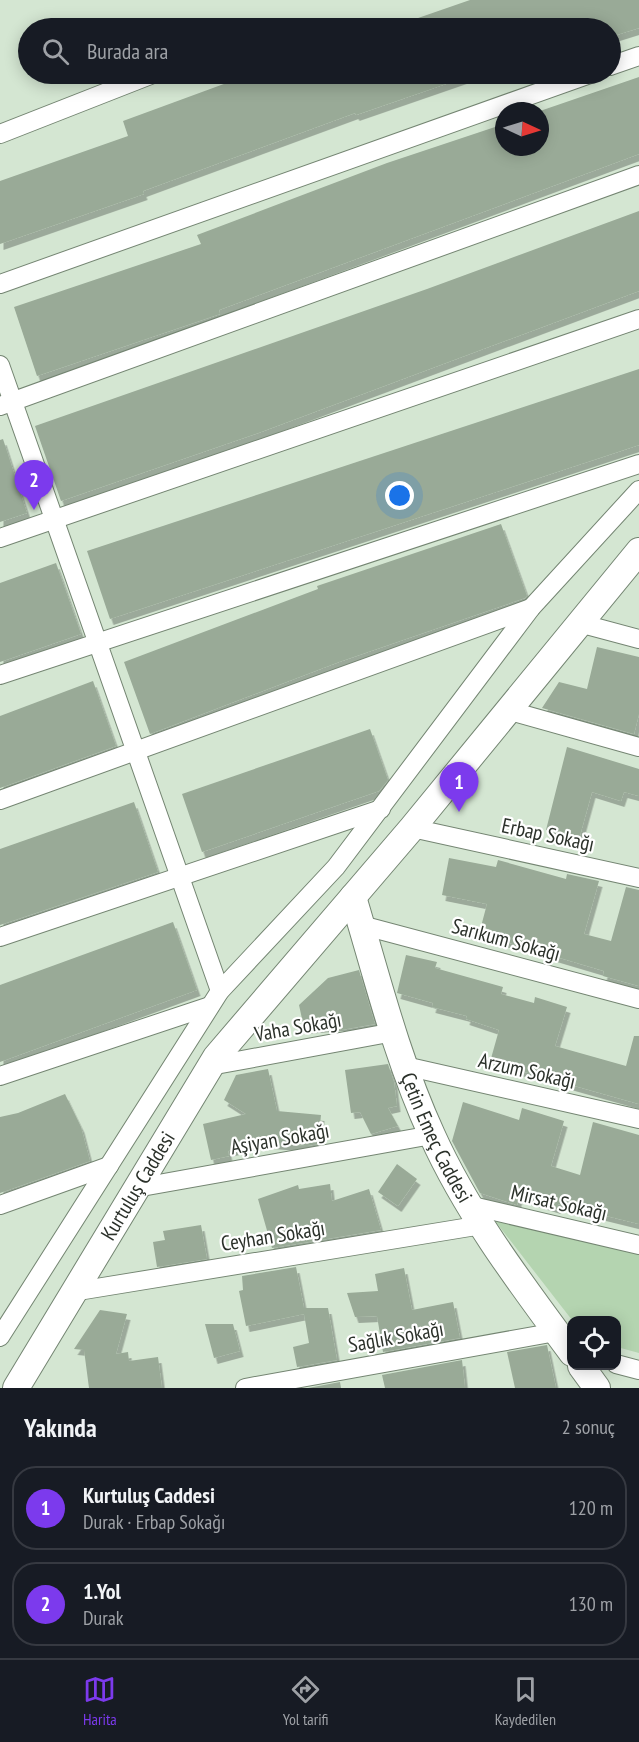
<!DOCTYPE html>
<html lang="tr">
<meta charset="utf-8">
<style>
:root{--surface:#171b24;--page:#242831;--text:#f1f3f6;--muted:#9ea1a6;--line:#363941;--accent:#7c3aed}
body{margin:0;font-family:"PT Sans Narrow",sans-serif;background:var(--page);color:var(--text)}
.controls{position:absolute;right:18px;bottom:18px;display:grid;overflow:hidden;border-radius:12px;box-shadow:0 3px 15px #0003}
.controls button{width:54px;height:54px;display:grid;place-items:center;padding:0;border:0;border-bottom:2px solid var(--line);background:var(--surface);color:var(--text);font:30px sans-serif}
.compass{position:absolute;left:495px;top:102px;width:54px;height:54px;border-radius:50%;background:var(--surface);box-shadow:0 3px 15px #0003;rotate:94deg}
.you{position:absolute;left:400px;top:496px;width:21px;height:21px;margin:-15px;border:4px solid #fff;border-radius:50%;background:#1a73e8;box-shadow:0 0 0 9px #1a73e833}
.badge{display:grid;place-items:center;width:39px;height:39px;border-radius:50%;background:var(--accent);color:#fff;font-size:20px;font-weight:700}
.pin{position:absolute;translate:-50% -50px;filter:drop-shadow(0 2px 3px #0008)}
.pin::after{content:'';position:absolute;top:32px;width:21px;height:18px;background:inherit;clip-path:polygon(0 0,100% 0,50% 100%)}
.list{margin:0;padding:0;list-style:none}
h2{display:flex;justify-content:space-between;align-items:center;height:78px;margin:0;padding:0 24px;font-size:26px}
h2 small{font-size:20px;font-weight:400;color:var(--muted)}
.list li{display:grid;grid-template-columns:39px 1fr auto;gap:18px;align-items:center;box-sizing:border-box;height:84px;margin:0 12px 12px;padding:0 12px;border:2px solid var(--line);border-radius:24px}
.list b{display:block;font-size:22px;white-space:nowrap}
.list p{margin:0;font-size:20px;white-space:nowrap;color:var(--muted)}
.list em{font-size:20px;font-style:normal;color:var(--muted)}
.icon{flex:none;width:33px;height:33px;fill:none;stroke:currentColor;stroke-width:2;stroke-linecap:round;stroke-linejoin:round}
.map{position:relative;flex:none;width:639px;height:1388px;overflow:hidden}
.search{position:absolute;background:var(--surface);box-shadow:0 3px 15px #0003;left:18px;right:18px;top:18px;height:66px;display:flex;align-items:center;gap:15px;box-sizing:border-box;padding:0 21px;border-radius:33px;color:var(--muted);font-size:22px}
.sheet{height:270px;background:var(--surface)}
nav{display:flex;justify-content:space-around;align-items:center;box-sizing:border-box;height:84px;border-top:2px solid var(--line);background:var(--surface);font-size:16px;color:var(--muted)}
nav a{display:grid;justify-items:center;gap:3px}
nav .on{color:var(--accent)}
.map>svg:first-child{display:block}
.green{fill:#b4d4b0}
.building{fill:#99aa97;filter:url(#shadow)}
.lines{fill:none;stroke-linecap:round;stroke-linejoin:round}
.street-casing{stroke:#748572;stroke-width:20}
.secondary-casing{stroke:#748572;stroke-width:28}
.street{stroke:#fff;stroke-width:18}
.secondary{stroke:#fff;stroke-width:26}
.labels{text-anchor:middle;stroke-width:4.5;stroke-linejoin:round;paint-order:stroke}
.street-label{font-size:21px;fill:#2b312a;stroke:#fff}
</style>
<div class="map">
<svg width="639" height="1388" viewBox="0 0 639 1388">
<defs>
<filter id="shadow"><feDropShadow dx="3.5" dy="6" stdDeviation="0" flood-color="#0004"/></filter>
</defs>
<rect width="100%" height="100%" fill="#d4e6d2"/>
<!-- green -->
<polygon class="green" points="492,1217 639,1251 639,1353 617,1347 616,1320 572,1320"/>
<!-- building -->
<g class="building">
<polygon points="470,0 639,0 639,28 610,37 610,28 395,28 395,26"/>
<polygon points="251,74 469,74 469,76 356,115 355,113 143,191 144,194 0,244 0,181 128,136 123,121"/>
<polygon points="639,77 639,154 219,310 220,314 37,376 14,307 201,244 197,235 387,163 504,124 504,147 540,147 540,111"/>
<polygon points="639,211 639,291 261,432 61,501 35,426 427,289"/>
<polygon points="639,369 639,445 110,619 87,551"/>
<polygon points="3,439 27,513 0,522 0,440"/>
<polygon points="501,524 527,596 525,598 339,662 150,734 124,662 318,589 317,586"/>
<polygon points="56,563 81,634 0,662 0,583"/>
<polygon points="597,647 639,657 639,714 634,734 542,708 559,682 587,689"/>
<polygon points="93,681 116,746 0,788 0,716"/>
<polygon points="370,729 388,780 379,791 202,852 182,794"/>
<polygon points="567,747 639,769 639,796 624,792 621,801 592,792 579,839 546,830"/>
<polygon points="134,802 158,872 0,925 0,849"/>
<polygon points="449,858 496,867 498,860 566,879 567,874 599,881 584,934 611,941 626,887 639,890 639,986 603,976 604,971 479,934 487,904 442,895"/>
<polygon points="173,922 197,990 0,1062 0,985"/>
<polygon points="406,955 437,962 435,968 503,987 501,994 534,1003 535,997 567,1007 555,1046 626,1066 634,1036 639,1036 639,1104 490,1062 499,1030 466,1019 467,1016 432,1007 433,1003 397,993"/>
<polygon points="359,970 375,1024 341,1030 340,1025 304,1028 299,1005 328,978"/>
<polygon points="388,1064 394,1082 397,1106 388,1108 398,1126 371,1134 360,1112 351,1113 345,1070"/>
<polygon points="268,1069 277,1111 321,1115 318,1144 307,1146 270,1143 235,1146 236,1149 228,1151 229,1156 211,1160 203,1124 246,1114 224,1100 236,1075"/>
<polygon points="65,1094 81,1127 90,1161 0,1193 0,1117 18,1113"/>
<polygon points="463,1102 519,1120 522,1108 564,1121 551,1166 580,1175 593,1122 639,1135 639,1224 558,1204 557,1208 519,1196 517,1205 480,1193 452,1141"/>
<polygon points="397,1164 417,1179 398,1206 378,1192"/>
<polygon points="330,1184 332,1201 369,1189 381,1230 272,1248 258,1199 298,1185 299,1189"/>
<polygon points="201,1225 207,1259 157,1267 153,1242 165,1240 163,1231"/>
<polygon points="296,1267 304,1308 328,1308 337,1360 297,1367 293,1347 309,1343 304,1314 246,1326 239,1291 243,1290 242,1276"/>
<polygon points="404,1268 412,1310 453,1302 460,1338 383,1352 377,1316 355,1317 347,1293 378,1291 375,1274"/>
<polygon points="100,1310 127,1314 116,1354 128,1352 129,1361 158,1357 162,1388 89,1388 84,1350 74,1349"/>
<polygon points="205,1324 233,1324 240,1351 214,1358"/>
<polygon points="547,1345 556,1388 515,1388 507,1352"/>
<polygon points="462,1360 465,1388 385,1388 382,1375"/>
<polygon points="340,1382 341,1388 308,1388"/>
</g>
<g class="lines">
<defs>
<g id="street">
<polyline points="610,66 639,56"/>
<polyline points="0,134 153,74"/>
<polyline points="0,284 590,74"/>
<polyline points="0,365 220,991"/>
<polyline points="0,406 639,175"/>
<polyline points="0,538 639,319"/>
<polyline points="579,623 639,639"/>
<polyline points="0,675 639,464"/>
<polyline points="507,710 639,747"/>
<polyline points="0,800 531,608"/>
<polyline points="412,828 639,878"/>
<polyline points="361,925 639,999"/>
<polyline points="0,937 381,809"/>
<polyline points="210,1066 394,1032"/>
<polyline points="405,1066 639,1119"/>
<polyline points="0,1076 210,1006"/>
<polyline points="136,1188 432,1135"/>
<polyline points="0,1205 109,1166"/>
<polyline points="468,1205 639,1245"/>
<polyline points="72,1292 482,1225"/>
<polyline points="0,1337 220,991 336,867 531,608 639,490"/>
<polyline points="616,1364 639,1370"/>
<polyline points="245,1388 556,1332"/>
</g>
<g id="secondary">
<path id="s1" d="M353,897C377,977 397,1059 432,1135C467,1213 521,1284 572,1353"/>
<polyline points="581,1366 597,1388"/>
<path id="s2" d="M16,1388L216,1057L412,828L639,551"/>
</g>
</defs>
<!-- street casing -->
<use href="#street" class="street-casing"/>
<!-- secondary casing -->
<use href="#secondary" class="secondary-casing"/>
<!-- street -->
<use href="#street" class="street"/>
<!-- secondary -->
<use href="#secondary" class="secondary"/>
</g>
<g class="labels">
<!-- street labels -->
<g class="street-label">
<text transform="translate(548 835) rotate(12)" y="7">Erbap Sokağı</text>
<text transform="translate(506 940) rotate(15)" y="7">Sarıkum Sokağı</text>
<text transform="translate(298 1027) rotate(-10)" y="7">Vaha Sokağı</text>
<text transform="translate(527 1071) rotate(13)" y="7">Arzum Sokağı</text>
<text dy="7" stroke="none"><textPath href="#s1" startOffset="255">Çetin Emeç Caddesi</textPath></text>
<text transform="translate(280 1139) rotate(-10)" y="7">Aşiyan Sokağı</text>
<text dy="7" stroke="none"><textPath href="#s2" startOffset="236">Kurtuluş Caddesi</textPath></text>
<text transform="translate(559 1203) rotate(13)" y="7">Mirsat Sokağı</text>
<text transform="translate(273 1236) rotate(-9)" y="7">Ceyhan Sokağı</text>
<text transform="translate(396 1337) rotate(-10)" y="7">Sağlık Sokağı</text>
</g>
</g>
</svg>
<div class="controls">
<button><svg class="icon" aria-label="locate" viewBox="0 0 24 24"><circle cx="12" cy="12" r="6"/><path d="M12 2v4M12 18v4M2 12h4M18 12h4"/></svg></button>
</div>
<svg class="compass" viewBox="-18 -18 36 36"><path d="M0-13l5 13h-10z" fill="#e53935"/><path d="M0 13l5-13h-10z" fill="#9ea1a6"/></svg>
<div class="you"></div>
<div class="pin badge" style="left:459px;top:812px">1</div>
<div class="pin badge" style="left:34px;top:510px">2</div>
<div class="search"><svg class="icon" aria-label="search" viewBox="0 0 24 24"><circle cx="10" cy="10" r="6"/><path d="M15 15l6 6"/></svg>Burada ara</div>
</div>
<section class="sheet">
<h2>Yakında<small>2 sonuç</small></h2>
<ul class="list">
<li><span class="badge">1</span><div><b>Kurtuluş Caddesi</b><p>Durak · Erbap Sokağı</p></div><em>120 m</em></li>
<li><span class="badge">2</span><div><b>1.Yol</b><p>Durak</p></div><em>130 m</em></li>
</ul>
</section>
<nav>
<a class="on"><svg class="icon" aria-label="map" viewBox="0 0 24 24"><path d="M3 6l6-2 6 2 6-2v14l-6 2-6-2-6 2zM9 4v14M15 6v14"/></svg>Harita</a>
<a><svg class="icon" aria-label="directions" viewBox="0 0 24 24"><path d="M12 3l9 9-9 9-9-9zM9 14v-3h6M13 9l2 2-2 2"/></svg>Yol tarifi</a>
<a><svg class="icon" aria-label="saved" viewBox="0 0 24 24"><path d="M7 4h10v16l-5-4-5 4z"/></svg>Kaydedilen</a>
</nav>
